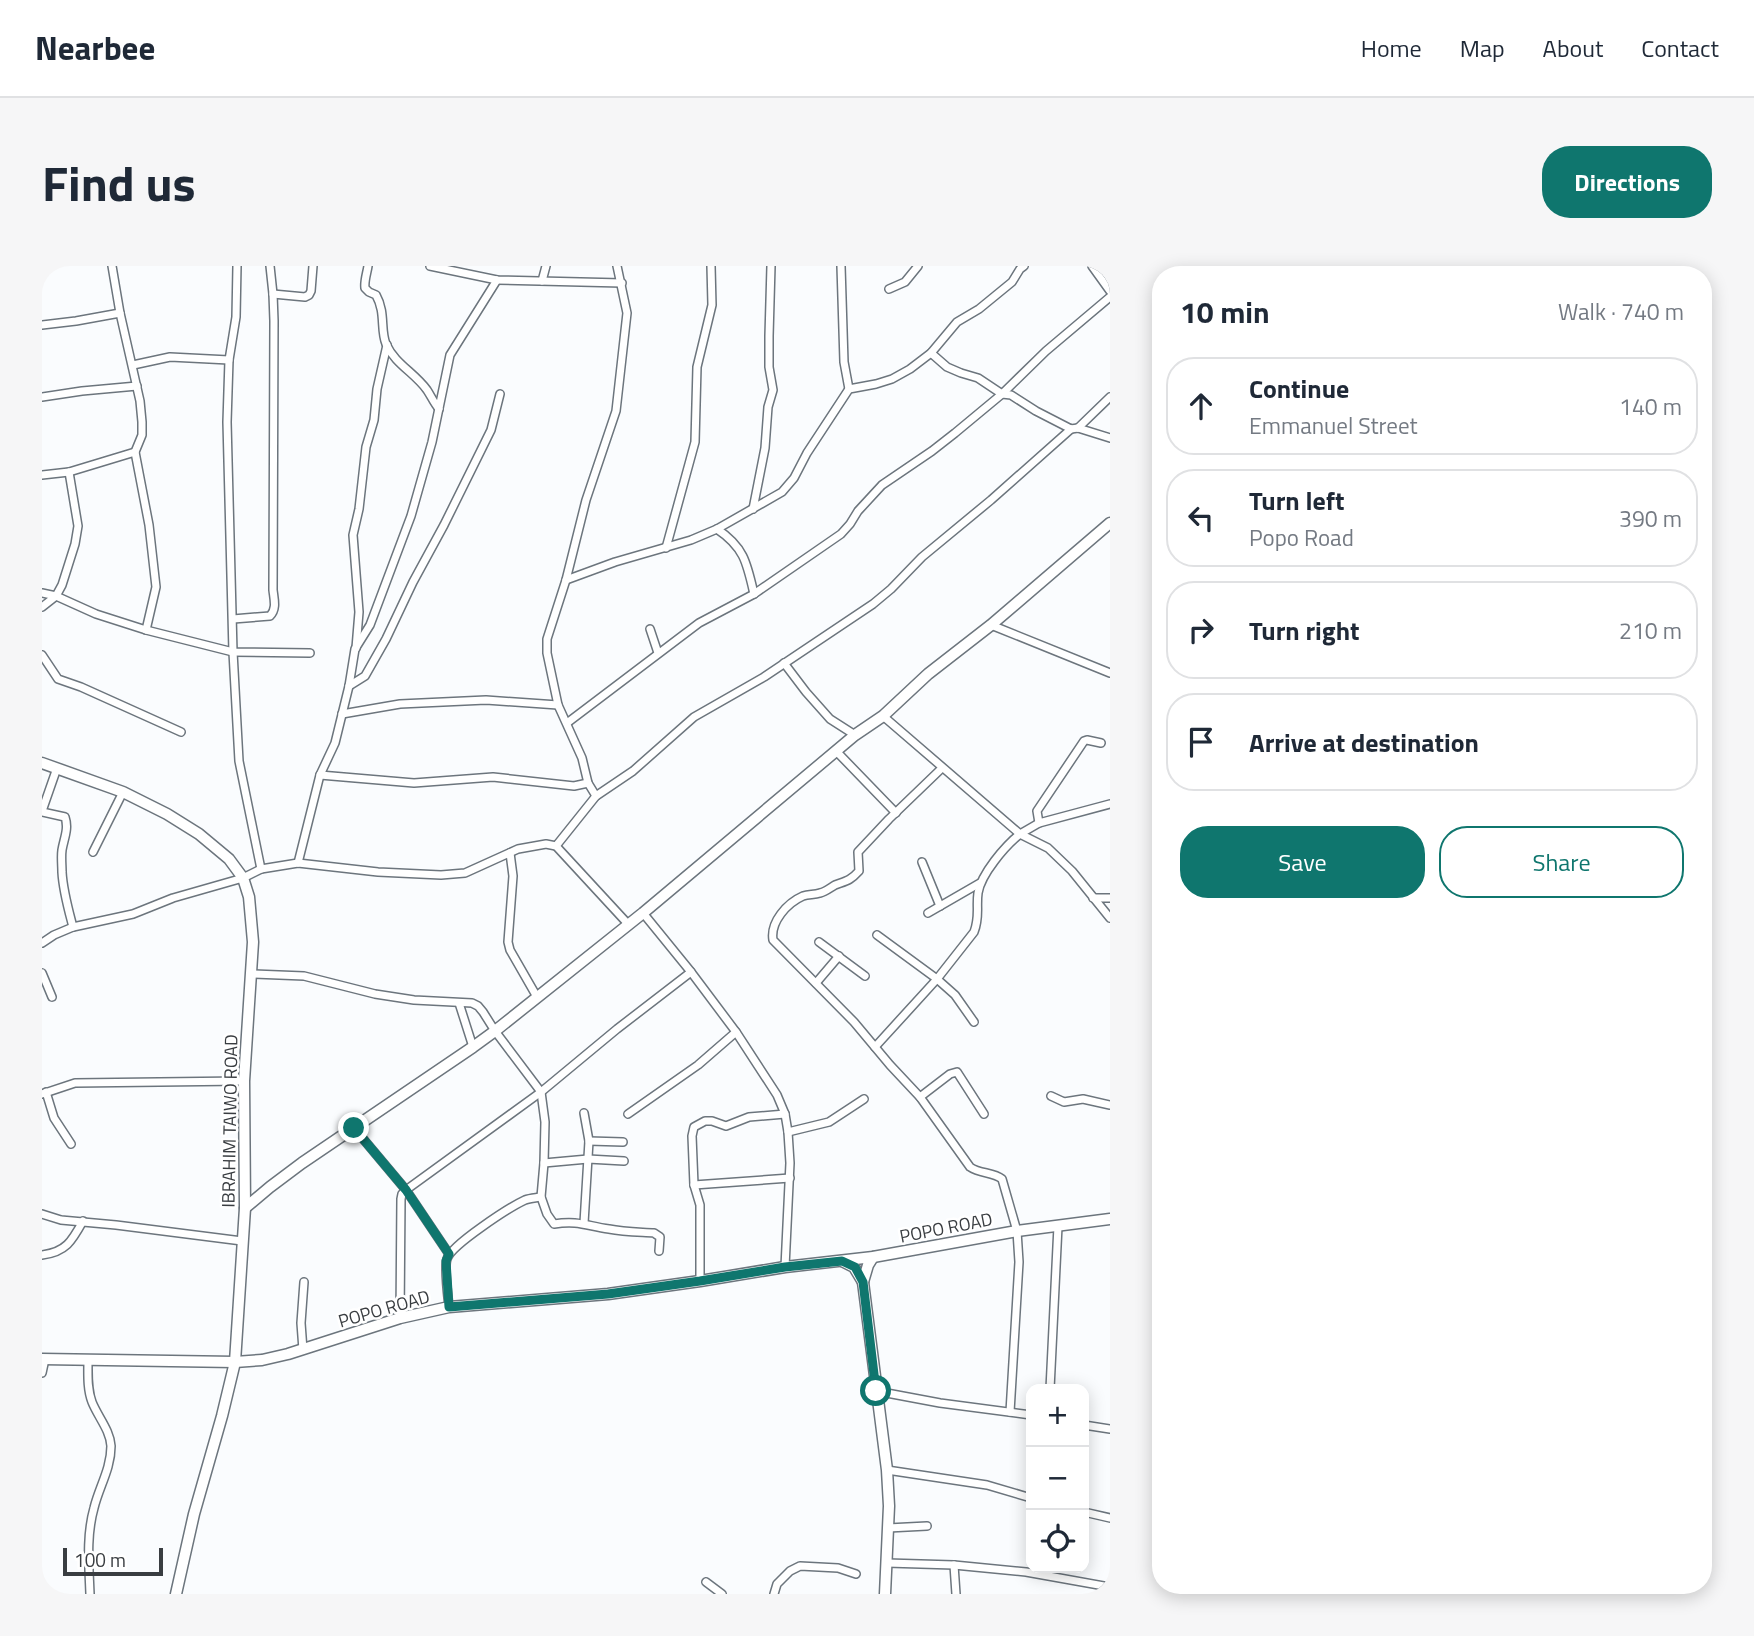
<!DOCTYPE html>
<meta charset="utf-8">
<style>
:root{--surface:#fff;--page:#f6f6f7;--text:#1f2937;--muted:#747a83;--line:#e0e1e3;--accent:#0f766e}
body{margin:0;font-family:"Titillium Web",sans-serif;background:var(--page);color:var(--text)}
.controls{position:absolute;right:21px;bottom:21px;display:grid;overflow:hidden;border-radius:14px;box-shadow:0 4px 18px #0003}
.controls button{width:63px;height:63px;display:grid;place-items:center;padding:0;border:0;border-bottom:2px solid var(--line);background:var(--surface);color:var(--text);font:35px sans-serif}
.scale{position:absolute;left:21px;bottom:18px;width:100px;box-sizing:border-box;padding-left:7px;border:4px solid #393d41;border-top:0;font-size:19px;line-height:24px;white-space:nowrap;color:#393d41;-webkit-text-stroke:5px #fff;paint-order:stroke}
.stop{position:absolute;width:21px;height:21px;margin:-16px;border:5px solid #0f766e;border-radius:50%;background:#fff}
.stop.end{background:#0f766e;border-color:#fff;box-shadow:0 2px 7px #0008}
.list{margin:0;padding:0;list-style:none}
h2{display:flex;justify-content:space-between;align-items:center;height:91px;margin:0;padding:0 28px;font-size:30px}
h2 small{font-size:23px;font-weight:400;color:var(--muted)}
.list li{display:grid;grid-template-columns:46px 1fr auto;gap:21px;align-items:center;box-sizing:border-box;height:98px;margin:0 14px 14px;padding:0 14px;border:2px solid var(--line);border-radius:28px}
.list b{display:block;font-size:26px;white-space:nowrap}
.list p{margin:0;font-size:23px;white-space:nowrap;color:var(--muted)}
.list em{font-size:23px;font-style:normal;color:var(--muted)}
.actions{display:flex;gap:14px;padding:21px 28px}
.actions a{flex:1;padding:16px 0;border:2px solid var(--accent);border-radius:28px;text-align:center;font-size:24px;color:var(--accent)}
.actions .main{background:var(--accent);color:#fff}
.icon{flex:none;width:38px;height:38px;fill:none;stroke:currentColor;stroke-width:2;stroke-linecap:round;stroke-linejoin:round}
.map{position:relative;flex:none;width:1068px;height:1328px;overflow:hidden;border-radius:28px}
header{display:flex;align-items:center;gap:42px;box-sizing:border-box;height:98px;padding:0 35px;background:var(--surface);border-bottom:2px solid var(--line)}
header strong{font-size:33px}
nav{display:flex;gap:38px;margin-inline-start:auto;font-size:24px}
.intro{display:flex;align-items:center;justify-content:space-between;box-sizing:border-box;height:168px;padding:0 42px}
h1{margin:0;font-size:49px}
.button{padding:18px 32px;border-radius:28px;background:var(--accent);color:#fff;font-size:24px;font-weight:700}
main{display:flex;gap:42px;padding:0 42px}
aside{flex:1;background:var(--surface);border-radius:28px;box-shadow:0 4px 18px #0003}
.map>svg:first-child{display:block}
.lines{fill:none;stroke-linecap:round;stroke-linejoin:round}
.street-casing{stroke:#6c757d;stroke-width:10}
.secondary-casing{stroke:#6c757d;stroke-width:13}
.street{stroke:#fff;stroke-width:7}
.secondary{stroke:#fff;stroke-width:10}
.route{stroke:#0f766e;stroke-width:9}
.labels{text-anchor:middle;stroke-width:5;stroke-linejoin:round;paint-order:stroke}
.street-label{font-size:18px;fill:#393d41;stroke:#fff}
</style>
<header>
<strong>Nearbee</strong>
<nav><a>Home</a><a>Map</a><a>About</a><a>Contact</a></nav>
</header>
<div class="intro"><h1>Find us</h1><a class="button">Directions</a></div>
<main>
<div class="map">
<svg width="1068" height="1328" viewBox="0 0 1068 1328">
<rect width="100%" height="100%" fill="#fafcfe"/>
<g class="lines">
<defs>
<g id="street">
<polyline points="70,0 78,47 98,135 100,156 100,169 93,186 107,259 114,321 104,364"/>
<polyline points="195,0 194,51 187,94 185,156 191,386 197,495 219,603"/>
<path d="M326,0C325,7 322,15 323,22L327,26L334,29C344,47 338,63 344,78C353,98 373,107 385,124C389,130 392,137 397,143"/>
<polyline points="388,0 455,14 580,17"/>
<polyline points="799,0 802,96 807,123"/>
<polyline points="1050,0 1068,25"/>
<polyline points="500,15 504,0"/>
<polyline points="847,23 863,16 876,0"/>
<polyline points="231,28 263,31 267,29 269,25 271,0"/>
<polyline points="0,59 34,55 78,47"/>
<polyline points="889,87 905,101 919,107 936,112 960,128 969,129 994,145 1029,163 1036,162 1068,172"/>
<polyline points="91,99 128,91 187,94"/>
<polyline points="0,131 40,125 95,120"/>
<polyline points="1036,162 1068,131"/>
<polyline points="0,209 27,206 93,186"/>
<polyline points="711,243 723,182 726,141 731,124 727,101 727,70 729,0"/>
<path d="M675,263C702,281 705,297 712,328"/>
<polyline points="624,282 653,176 655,101 670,39 669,0"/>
<polyline points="524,314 573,296 649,274 675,263 740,226 752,212 765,187 807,123 834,118 850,113 868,103 889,87 915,56 937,43 970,16 978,3 982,0"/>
<polyline points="0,327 14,330 54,348 104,364 191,386 268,387"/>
<polyline points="0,341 14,330 20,319 33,278 36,260 27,206"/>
<path d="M191,353L228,350C235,343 232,333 231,324L232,55L231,28L228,0"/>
<polyline points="949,359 1068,407"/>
<polyline points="608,363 616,387"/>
<polyline points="314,382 317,346 311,269 317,243 324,181 332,154 335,123 345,79"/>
<polyline points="0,389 16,413 39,421 139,466"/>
<polyline points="742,397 764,426 788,453 813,469"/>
<polyline points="307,420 323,410 344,373 371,316 402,259 449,164 458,128"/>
<polyline points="300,448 358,438 444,434 516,439"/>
<polyline points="841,450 978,568 997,557 1068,538"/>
<polyline points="525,457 657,357 712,328 799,268 808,258 816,245 840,219 890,185 913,167 960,128 1004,85 1068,31"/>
<polyline points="795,486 854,547"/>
<path d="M900,502L847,553L816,586L817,605C808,615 804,615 793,619C788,622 783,626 778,627C772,629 767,628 761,630C745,637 728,656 731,674L812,756L848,799L878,831L928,901C938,908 951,906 960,913L975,965L977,996L968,1146"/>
<polyline points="278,509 372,517 451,511 532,520 546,517"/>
<polyline points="554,530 546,517 540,492 516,439 505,387 505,373 524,314 544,234 574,145 585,47 575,0"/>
<polyline points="0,545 15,502"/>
<path d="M0,546L23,551C27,563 22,572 20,584C19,591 20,599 20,606C21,625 26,642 31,661"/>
<polyline points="997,557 995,545 1042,475 1045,474 1059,477"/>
<polyline points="514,580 554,530 591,505 652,451 722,411 831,338 849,323 880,291 949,234 1029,163"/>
<polyline points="51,586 81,526"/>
<polyline points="468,587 471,610 466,676 468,684 495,731"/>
<polyline points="880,596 898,640"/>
<polyline points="256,597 278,509 293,477 307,420 313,383 328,359 369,250 390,176 408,89 455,14"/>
<polyline points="1051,632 1068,632"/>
<polyline points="601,647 649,706 694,766 735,829 743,848 746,866 748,897 743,1001"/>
<polyline points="886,647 938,617"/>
<polyline points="835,669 895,713 913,729 932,756"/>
<polyline points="777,676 823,710"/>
<polyline points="0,677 12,669 31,661 91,648 131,632 201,612 219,603 256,597 336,606 399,609 423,607 476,583 504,578 514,580 586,658"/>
<polyline points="0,707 10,731"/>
<path d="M209,708L262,710L333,728L372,734L430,737L436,740L441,746L453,765L499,826L503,856L502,897L499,931L505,948L512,958C536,954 545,960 567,963C582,966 597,966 612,967L618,971L617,985"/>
<polyline points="774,717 797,690"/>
<polyline points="417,737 431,781"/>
<path d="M833,781L895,713L932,666C938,651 934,641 936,627C939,608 963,580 978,568L1006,582L1030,605L1068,652"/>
<polyline points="4,826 12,852 29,878"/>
<polyline points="0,828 33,817 202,815"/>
<polyline points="1009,830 1022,836 1041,833 1068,839"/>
<polyline points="878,831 908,808 915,806 942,848"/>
<polyline points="542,847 547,875 542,957"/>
<polyline points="586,848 656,799 694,766"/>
<polyline points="312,862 364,924 360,928 359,933 358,1052"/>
<polyline points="746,866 787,856 822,833"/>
<polyline points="547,875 581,876"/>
<polyline points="502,897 546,893 582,895"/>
<polyline points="652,919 748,912"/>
<polyline points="0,948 19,954 74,959 200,975"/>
<polyline points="407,988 364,924 499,826 575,763 649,706"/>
<path d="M0,989C24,986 30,975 41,955"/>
<polyline points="658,1015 658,939 652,919 650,870 652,861 663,855 670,855 684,860 707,851 743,848"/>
<path d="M407,1041C406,1031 402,1001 405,993C409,979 468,941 483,934C488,932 493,932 499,931"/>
<polyline points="261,1084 259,1057 262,1016"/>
<path d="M46,1094C46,1108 45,1123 50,1136C56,1151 68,1164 69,1180C69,1203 57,1221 52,1242C44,1270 47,1300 48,1328"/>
<polyline points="0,1107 3,1093"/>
<polyline points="1008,1123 1016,960"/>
<polyline points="834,1125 898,1137 989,1149"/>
<polyline points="1042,1159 1068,1163"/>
<polyline points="845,1204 945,1219 989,1232"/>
<polyline points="1042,1246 1068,1252"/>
<polyline points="846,1262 885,1260"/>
<polyline points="845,1297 912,1299 984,1306 1068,1321"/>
<polyline points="912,1299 914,1328"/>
<polyline points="664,1316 680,1328"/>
<polyline points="732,1328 735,1318 748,1305 758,1300 796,1302 814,1308"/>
</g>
<g id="secondary">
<polyline points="0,497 81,526 125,548 157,568 187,593 201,612 207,631 211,676 202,815 203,942 193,1096 180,1150 152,1248 134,1328"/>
<polyline points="203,942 228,921 260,897 431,781 453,765 601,647 813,469 841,450 886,408 949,359 1068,257"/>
<polyline points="831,991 826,999 821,1016 845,1204 847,1240 843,1328"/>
<polyline points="800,995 812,1001 821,1016"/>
<polyline points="0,1093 193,1096 220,1094 246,1088 358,1052 407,1041 566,1028 658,1015 743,1001 831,991 975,965 1068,953"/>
</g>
</defs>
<!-- street casing -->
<use href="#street" class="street-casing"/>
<!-- secondary casing -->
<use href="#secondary" class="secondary-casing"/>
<!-- street -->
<use href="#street" class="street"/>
<!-- secondary -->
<use href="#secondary" class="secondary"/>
</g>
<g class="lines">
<!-- route -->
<polyline class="route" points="312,862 364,924 407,988 404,995 407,1041 566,1028 658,1015 743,1001 800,995 813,1001 821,1016 834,1125"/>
</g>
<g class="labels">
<!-- street labels -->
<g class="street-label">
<text transform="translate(188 855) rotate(-89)" y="6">IBRAHIM TAIWO ROAD</text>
<text transform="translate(904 962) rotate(-11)" y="6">POPO ROAD</text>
<text transform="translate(342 1043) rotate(-16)" y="6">POPO ROAD</text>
</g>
</g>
</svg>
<div class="controls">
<button>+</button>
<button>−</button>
<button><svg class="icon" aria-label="locate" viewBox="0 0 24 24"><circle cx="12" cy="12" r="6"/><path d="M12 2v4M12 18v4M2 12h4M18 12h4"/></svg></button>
</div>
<div class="scale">100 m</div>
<div class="stop" style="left:834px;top:1125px"></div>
<div class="stop end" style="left:312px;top:862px"></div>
</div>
<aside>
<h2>10 min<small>Walk · 740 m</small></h2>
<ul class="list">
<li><svg class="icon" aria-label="ahead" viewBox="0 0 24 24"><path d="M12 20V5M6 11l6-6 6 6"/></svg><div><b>Continue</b><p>Emmanuel Street</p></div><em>140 m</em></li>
<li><svg class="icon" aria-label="left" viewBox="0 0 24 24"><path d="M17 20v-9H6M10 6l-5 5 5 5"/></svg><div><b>Turn left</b><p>Popo Road</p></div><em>390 m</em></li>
<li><svg class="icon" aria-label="right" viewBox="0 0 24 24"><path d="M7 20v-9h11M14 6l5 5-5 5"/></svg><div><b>Turn right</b></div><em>210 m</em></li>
<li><svg class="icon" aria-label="arrive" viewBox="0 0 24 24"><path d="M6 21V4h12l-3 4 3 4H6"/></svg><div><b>Arrive at destination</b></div></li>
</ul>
<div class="actions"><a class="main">Save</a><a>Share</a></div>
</aside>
</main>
